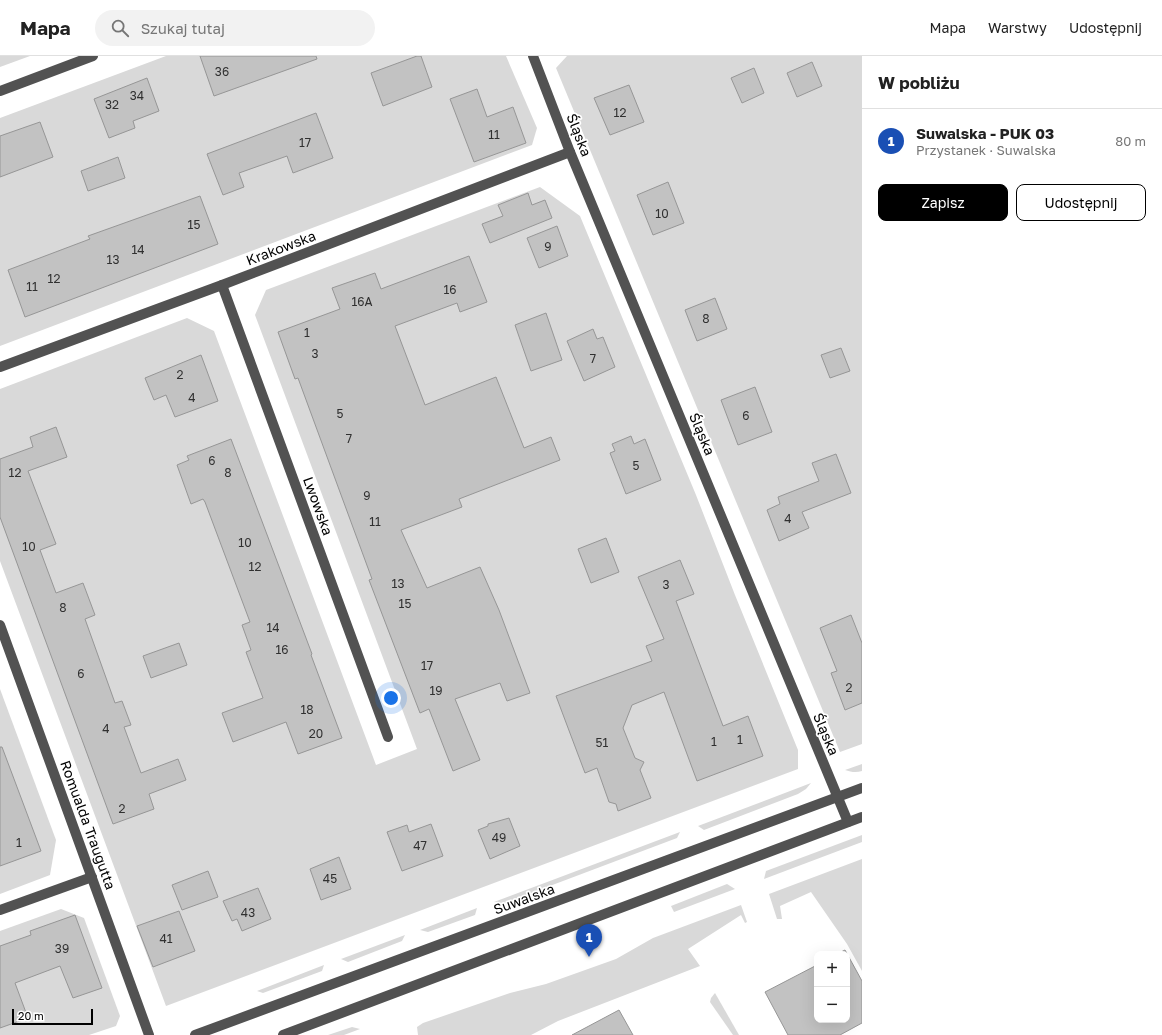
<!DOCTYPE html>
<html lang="pl">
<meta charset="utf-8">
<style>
:root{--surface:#fff;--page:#f2f2f2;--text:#222;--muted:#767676;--line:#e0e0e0;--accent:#000}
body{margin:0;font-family:"Golos Text",sans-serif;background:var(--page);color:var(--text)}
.controls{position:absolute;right:12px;bottom:12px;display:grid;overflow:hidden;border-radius:8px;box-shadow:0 4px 16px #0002}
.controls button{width:36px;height:36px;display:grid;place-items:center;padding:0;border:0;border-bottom:1px solid var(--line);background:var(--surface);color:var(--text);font:20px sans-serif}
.scale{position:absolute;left:12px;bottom:10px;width:81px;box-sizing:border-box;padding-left:4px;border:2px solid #000;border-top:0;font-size:11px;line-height:14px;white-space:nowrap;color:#000;-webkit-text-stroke:3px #fff;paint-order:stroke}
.you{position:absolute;left:391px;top:642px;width:14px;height:14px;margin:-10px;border:3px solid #fff;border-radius:50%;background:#1a73e8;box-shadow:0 0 0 6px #1a73e833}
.badge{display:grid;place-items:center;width:26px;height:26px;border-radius:50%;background:var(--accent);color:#fff;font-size:13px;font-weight:700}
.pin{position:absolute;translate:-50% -33px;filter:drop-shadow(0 1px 2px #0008)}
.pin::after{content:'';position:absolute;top:21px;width:14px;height:12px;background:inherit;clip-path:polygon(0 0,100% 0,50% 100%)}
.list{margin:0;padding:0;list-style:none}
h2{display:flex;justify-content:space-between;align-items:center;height:52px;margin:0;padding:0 16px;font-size:17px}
h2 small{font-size:13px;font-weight:400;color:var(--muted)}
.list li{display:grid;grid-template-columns:26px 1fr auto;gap:12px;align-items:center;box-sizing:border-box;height:64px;padding:0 16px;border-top:1px solid var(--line)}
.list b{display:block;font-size:15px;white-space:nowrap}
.list p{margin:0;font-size:13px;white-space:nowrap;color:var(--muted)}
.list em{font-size:13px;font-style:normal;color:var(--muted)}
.actions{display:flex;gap:8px;padding:12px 16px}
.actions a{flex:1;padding:9px 0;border:1px solid var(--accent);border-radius:8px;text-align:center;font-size:14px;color:var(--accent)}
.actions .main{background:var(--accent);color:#fff}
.icon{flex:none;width:22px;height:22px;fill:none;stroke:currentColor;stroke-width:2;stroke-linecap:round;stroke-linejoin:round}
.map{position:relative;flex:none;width:862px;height:979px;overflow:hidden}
header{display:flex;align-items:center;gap:24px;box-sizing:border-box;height:56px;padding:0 20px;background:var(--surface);border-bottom:1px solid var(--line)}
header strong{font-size:19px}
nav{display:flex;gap:22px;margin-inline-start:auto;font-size:14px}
.search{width:280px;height:36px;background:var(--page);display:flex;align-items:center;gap:10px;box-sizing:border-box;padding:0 14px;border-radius:22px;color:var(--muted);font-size:15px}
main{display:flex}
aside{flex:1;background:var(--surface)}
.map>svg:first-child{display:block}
.green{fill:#d9d9d9}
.building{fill:#c2c2c2;stroke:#969696}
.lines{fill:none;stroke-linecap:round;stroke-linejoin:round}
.minor{stroke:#525252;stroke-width:10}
.labels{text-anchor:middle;stroke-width:3.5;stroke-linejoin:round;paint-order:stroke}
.number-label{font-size:12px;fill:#303030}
.street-label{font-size:14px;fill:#000;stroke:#fff}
</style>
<header>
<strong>Mapa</strong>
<div class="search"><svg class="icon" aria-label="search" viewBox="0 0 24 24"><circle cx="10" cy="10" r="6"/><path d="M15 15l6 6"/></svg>Szukaj tutaj</div>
<nav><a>Mapa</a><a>Warstwy</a><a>Udostępnij</a></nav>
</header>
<main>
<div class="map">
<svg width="862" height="979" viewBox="0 0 862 979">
<rect width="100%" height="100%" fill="#fff"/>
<!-- green -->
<g class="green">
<polygon points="0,0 30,0 0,11"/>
<polygon points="166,0 506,0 537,72 532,89 0,290 0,62"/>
<polygon points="567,0 862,0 862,688 840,696 556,12"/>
<polygon points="540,131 580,160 696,439 735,539 798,694 798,713 166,950 0,505 0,333 187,262 214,275 376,709 417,693 255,259 266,234"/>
<polygon points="0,633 56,784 50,819 0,838"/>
<path d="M862,708V715C856,717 851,716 845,714Z"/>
<polygon points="811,727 806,733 798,738 704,774 698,770"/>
<polygon points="680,776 677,782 502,848 494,846"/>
<polygon points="862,779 862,786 764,823 766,815"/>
<polygon points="862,803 862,915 847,888 811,836 780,850 782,863 777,863 769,838"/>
<polygon points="727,828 735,833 674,856 671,850"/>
<polygon points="741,849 747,866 745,867 741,859 688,893 700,910 558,965 531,979 418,979 417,971 423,967 510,937 546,928 616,903 653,882"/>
<polygon points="477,852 475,859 428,876 420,874"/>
<polygon points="61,853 84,862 120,960 116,970 89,979 0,979 0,875"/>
<polygon points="405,879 402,885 348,906 341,903"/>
<polygon points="324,909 322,915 263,937 257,935"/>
<polygon points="715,937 739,979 733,979 710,946 711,942"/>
<polygon points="352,971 360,973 344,979 328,979"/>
</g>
<!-- building -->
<g class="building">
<polygon points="200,0 316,0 317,3 214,40"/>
<polygon points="417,0 421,0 432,31 383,50 371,17"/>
<polygon points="812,6 822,30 797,41 787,17"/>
<polygon points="754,12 764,37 742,47 731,22"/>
<polygon points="147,22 159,55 133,65 135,72 109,82 94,43"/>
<polygon points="629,29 644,66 610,79 594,42"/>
<polygon points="477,33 487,61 513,51 526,87 474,106 450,43"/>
<polygon points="316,57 333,102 293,117 287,100 239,117 244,131 223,139 207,98"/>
<polygon points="40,66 53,101 0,121 0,80"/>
<polygon points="118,101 125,122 88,135 81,115"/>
<polygon points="668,126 684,167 653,179 637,139"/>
<polygon points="528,137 532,149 545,144 552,162 490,187 482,168 503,160 498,149"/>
<polygon points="200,140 218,188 25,261 8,214 90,183 88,180"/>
<polygon points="557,170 568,200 539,212 527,182"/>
<polygon points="469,200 487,246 460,256 457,247 395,270 425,349 496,321 524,392 551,381 560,404 459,443 462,451 401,474 427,532 480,511 499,554 530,637 507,645 500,627 455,643 480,704 453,715 429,653 420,657 369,524 372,523 298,322 295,323 278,276 340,253 332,232 375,217 381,233"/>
<polygon points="715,242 727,273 697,285 685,254"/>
<polygon points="546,257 562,304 531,315 515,269"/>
<polygon points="593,273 597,283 603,281 615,311 584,325 567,285"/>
<polygon points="841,292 850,315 830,322 821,299"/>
<polygon points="201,299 218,345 175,361 166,339 154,344 145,322"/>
<polygon points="755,331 772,376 738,389 721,344"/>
<polygon points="56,371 67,401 28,415 56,488 40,494 56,537 83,527 95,559 85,563 115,647 122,645 131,669 124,671 141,717 178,703 186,724 149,738 154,753 113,768 0,461 0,403 33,391 30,381"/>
<polygon points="631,380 634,388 645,383 661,424 626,438 610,397 615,395 612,388"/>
<polygon points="231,383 312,598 311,599 342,682 298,698 286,666 233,686 222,657 263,642 246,596 251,594 242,569 250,566 205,446 203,443 191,448 177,409 189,404 187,400"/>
<polygon points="836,398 851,437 802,456 809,472 779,485 767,454 780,448 778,441 819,425 812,407"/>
<polygon points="606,482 619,516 591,527 578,493"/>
<polygon points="680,504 694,538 676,545 723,670 748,660 763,700 697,725 664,636 632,649 623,672 635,702 644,706 640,714 651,742 618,755 616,748 609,746 597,712 585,717 556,640 652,605 646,590 664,583 638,521"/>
<polygon points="851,559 862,587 862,647 845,654 831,617 837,615 820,572"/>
<polygon points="179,587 187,609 151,622 143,600"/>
<polygon points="0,691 2,691 41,795 0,810"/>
<polygon points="509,762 520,790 490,803 478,774 488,770 488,768"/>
<polygon points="431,768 443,800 402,815 387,776 407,769 409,776"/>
<polygon points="339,801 351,833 321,844 310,813"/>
<polygon points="208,815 218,841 182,854 172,829"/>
<polygon points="258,832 271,863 242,875 237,863 232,865 223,845"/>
<polygon points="179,855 195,895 153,911 137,870"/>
<polygon points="75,859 102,932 73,942 60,910 15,927 28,962 0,972 0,890 31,879 30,875"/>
<polygon points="845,894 862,925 862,967 840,979 788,979 765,936 817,909 817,964 847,964 847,898 837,898"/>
<polygon points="619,954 633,979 572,979"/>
</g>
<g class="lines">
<!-- minor -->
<g class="minor">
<polyline points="533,0 570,96 848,766"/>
<polyline points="0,35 93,0"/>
<polyline points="222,229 388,681"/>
<polyline points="0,311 222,229 570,96"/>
<polyline points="0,569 149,979"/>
<polyline points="0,854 92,821"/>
<polyline points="195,979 862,732"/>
<polyline points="283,979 862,761"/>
</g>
</g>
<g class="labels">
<!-- number labels -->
<g class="number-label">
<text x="222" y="20">36</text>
<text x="137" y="44">34</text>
<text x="112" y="53">32</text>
<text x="620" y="61">12</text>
<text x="494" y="83">11</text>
<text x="305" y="91">17</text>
<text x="662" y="162">10</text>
<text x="194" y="173">15</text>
<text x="548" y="195">9</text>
<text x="138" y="198">14</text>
<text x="113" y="208">13</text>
<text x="54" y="227">12</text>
<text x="32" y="235">11</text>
<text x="450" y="238">16</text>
<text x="362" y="250">16A</text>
<text x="706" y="267">8</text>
<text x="307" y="281">1</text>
<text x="315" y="302">3</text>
<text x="593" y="307">7</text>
<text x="180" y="323">2</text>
<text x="192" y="346">4</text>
<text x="340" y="362">5</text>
<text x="746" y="364">6</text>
<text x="349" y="387">7</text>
<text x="212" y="409">6</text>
<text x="636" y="414">5</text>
<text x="15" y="421">12</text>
<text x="228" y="421">8</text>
<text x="367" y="444">9</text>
<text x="788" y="467">4</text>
<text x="375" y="470">11</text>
<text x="245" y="491">10</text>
<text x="29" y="495">10</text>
<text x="255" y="515">12</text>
<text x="398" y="532">13</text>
<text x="666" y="533">3</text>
<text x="405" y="552">15</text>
<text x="63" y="556">8</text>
<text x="273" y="576">14</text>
<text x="282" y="598">16</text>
<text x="427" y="614">17</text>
<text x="81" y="622">6</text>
<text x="849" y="636">2</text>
<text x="436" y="639">19</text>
<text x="307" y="658">18</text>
<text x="106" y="677">4</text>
<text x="316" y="682">20</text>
<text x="740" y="688">1</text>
<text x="714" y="690">1</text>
<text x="602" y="691">51</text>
<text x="122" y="757">2</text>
<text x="499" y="786">49</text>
<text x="19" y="791">1</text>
<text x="420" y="794">47</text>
<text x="330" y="827">45</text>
<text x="248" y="861">43</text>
<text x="166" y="887">41</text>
<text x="62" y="897">39</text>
</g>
<!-- street labels -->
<g class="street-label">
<text transform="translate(579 79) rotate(69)" y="5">Śląska</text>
<text transform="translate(281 192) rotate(-21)" y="5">Krakowska</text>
<text transform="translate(702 378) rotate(67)" y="5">Śląska</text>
<text transform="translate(318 450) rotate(70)" y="5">Lwowska</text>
<text transform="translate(826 678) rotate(67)" y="5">Śląska</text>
<text transform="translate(88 769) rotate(70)" y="5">Romualda Traugutta</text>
<text transform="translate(524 843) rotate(-20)" y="5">Suwalska</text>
</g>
</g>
</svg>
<div class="controls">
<button>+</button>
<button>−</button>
</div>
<div class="scale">20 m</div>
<div class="you"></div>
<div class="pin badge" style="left:589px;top:901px;background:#1a4fb4">1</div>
</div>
<aside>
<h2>W pobliżu<small></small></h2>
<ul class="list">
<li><span class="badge" style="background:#1a4fb4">1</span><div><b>Suwalska - PUK 03</b><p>Przystanek · Suwalska</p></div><em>80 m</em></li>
</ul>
<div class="actions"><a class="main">Zapisz</a><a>Udostępnij</a></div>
</aside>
</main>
